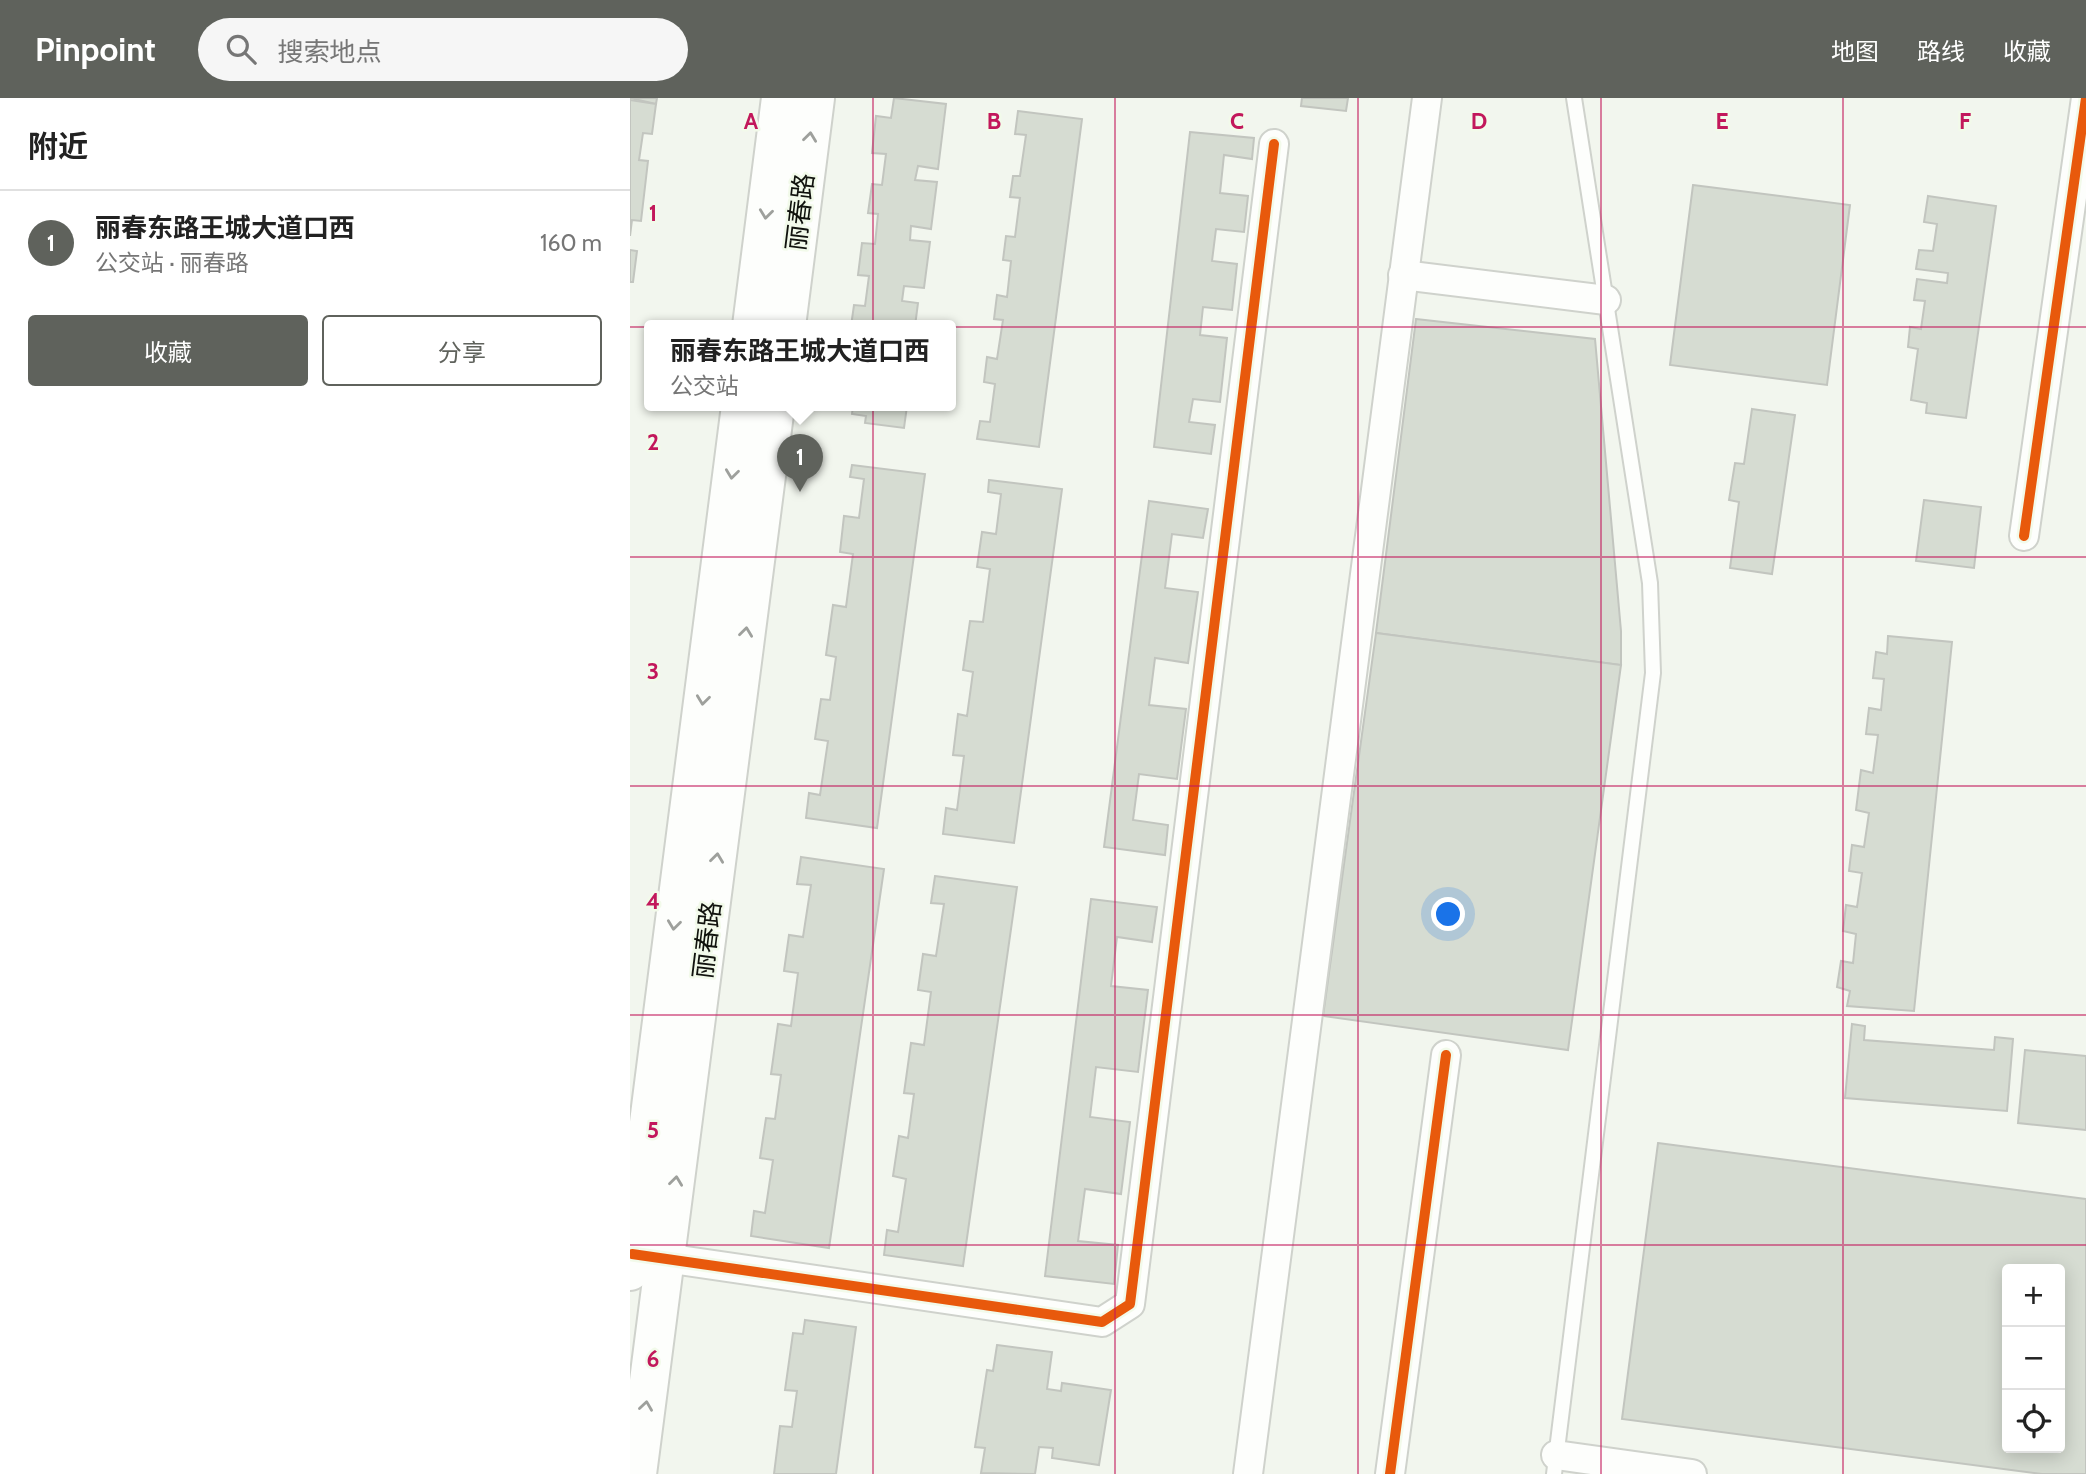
<!DOCTYPE html>
<html lang="zh">
<meta charset="utf-8">
<style>
:root{--surface:#fff;--page:#f6f6f6;--text:#222;--muted:#767676;--line:#e0e0e0;--accent:#5f625c}
body{margin:0;font-family:Cabin,"Noto Sans SC",sans-serif;background:var(--page);color:var(--text)}
.controls{position:absolute;right:21px;bottom:21px;display:grid;overflow:hidden;border-radius:7px;box-shadow:0 4px 18px #0003}
.controls button{width:63px;height:63px;display:grid;place-items:center;padding:0;border:0;border-bottom:2px solid var(--line);background:var(--surface);color:var(--text);font:35px sans-serif}
.you{position:absolute;left:819px;top:817px;width:24px;height:24px;margin:-18px;border:5px solid #fff;border-radius:50%;background:#1a73e8;box-shadow:0 0 0 10px #1a73e833}
.badge{display:grid;place-items:center;width:46px;height:46px;border-radius:50%;background:var(--accent);color:#fff;font-size:23px;font-weight:700}
.pin{position:absolute;translate:-50% -58px;filter:drop-shadow(0 2px 4px #0008)}
.pin::after{content:'';position:absolute;top:37px;width:24px;height:21px;background:inherit;clip-path:polygon(0 0,100% 0,50% 100%)}
.popup{position:absolute;left:14px;top:222px;width:312px;height:91px;box-sizing:border-box;display:grid;place-content:center;border-radius:7px;background:var(--surface);filter:drop-shadow(0 2px 5px #0005);font-size:23px;white-space:nowrap;color:var(--muted)}
.popup b{font-size:26px;color:var(--text)}
.popup::after{content:'';position:absolute;left:50%;top:100%;margin-left:-14px;border:14px solid transparent;border-top-color:var(--surface)}
.list{margin:0;padding:0;list-style:none}
h2{display:flex;justify-content:space-between;align-items:center;height:91px;margin:0;padding:0 28px;font-size:30px}
h2 small{font-size:23px;font-weight:400;color:var(--muted)}
.list li{display:grid;grid-template-columns:46px 1fr auto;gap:21px;align-items:center;box-sizing:border-box;height:105px;padding:0 28px;border-top:2px solid var(--line)}
.list b{display:block;font-size:26px;white-space:nowrap}
.list p{margin:0;font-size:23px;white-space:nowrap;color:var(--muted)}
.list em{font-size:23px;font-style:normal;color:var(--muted)}
.actions{display:flex;gap:14px;padding:21px 28px}
.actions a{flex:1;padding:16px 0;border:2px solid var(--accent);border-radius:7px;text-align:center;font-size:24px;color:var(--accent)}
.actions .main{background:var(--accent);color:#fff}
.icon{flex:none;width:38px;height:38px;fill:none;stroke:currentColor;stroke-width:2;stroke-linecap:round;stroke-linejoin:round}
.map{position:relative;flex:none;width:1456px;height:1376px;overflow:hidden}
header{display:flex;align-items:center;gap:42px;box-sizing:border-box;height:98px;padding:0 35px;background:var(--accent);color:#fff}
header strong{font-size:33px}
nav{display:flex;gap:38px;margin-inline-start:auto;font-size:24px}
.search{width:490px;height:63px;background:var(--page);display:flex;align-items:center;gap:18px;box-sizing:border-box;padding:0 24px;border-radius:38px;color:var(--muted);font-size:26px}
main{display:flex}
aside{flex:1;background:var(--surface)}
.map>svg:first-child{display:block}
.building{fill:#d6dcd2;stroke:#c2c5bf;stroke-width:2;fill-rule:evenodd}
.lines{fill:none;stroke-linecap:round;stroke-linejoin:round}
.lane-casing{stroke:#cfd2cc;stroke-width:18}
.street-casing{stroke:#cfd2cc;stroke-width:32}
.secondary-casing{stroke:#cfd2cc;stroke-width:42}
.lane{stroke:#fdfefc;stroke-width:14}
.street{stroke:#fdfefc;stroke-width:28}
.secondary{stroke:#fdfefc;stroke-width:38}
.cycleway-casing{stroke:#f2faea;stroke-width:15}
.cycleway{stroke:#e8590c;stroke-width:10}
.oneway{stroke:#9ea09c}
.grid{fill:none;stroke:#c2185b;stroke-width:2;stroke-opacity:0.55}
.labels{text-anchor:middle;stroke-width:5;stroke-linejoin:round;paint-order:stroke}
.street-label{font-size:26px;fill:#10120d;stroke:#f2faea}
.grid-label{font-size:23px;text-anchor:middle;font-weight:bold;fill:#c2185b;stroke:#f2faea;stroke-width:5;stroke-linejoin:round;paint-order:stroke}
</style>
<header>
<strong>Pinpoint</strong>
<div class="search"><svg class="icon" aria-label="search" viewBox="0 0 24 24"><circle cx="10" cy="10" r="6"/><path d="M15 15l6 6"/></svg>搜索地点</div>
<nav><a>地图</a><a>路线</a><a>收藏</a></nav>
</header>
<main>
<aside>
<h2>附近<small></small></h2>
<ul class="list">
<li><span class="badge">1</span><div><b>丽春东路王城大道口西</b><p>公交站 · 丽春路</p></div><em>160 m</em></li>
</ul>
<div class="actions"><a class="main">收藏</a><a>分享</a></div>
</aside>
<div class="map">
<svg width="1456" height="1376" viewBox="0 0 1456 1376">
<rect width="100%" height="100%" fill="#f2f6ee"/>
<!-- building -->
<g class="building">
<polygon points="0,0 27,0 26,6"/>
<polygon points="264,0 316,6 308,71 288,68 285,82 307,84 301,131 281,128 280,142 300,144 294,190 274,188 272,203 288,205 285,228 221,228 224,207 235,208 239,178 228,177 232,145 245,146 248,116 238,115 242,86 252,87 256,56 242,55 246,18 261,20"/>
<polygon points="672,0 718,0 716,13 671,8"/>
<polygon points="0,2 26,6 22,36 13,35 9,62 18,63 11,123 2,122 0,138"/>
<polygon points="388,13 452,21 409,349 347,341 350,323 360,324 365,286 354,284 357,259 367,261 373,222 364,221 367,197 377,199 381,163 373,162 376,138 385,139 390,100 380,99 383,78 390,78 396,37 385,36"/>
<polygon points="560,34 624,40 622,61 594,57 590,95 618,98 614,134 586,131 582,163 607,166 602,212 573,209 570,237 597,240 590,304 563,301 559,324 585,327 581,356 524,349"/>
<polygon points="1063,87 1220,107 1197,287 1040,267"/>
<polygon points="1298,98 1366,108 1336,320 1296,315 1297,305 1281,302 1288,251 1278,249 1280,229 1291,231 1295,203 1284,202 1287,181 1317,185 1318,175 1286,171 1289,152 1303,153 1307,126 1294,124"/>
<polygon points="0,152 7,153 3,184 0,184"/>
<polygon points="786,221 965,241 991,533 991,567 746,535"/>
<polygon points="223,308 277,308 274,330 235,325 236,318 222,316"/>
<polygon points="1122,311 1165,317 1142,476 1100,470 1109,404 1099,402 1105,365 1114,366"/>
<polygon points="222,367 295,376 247,730 176,720 179,695 190,697 198,643 185,641 191,601 200,602 206,559 196,557 203,507 216,509 223,456 210,454 214,418 229,420 234,381 220,379"/>
<polygon points="359,382 432,391 384,745 313,736 316,710 327,712 334,658 323,657 328,616 337,618 343,574 333,572 340,523 353,524 360,471 347,469 352,434 366,436 371,396 358,394"/>
<polygon points="1294,402 1351,409 1344,470 1286,463"/>
<polygon points="519,403 578,411 573,440 542,436 535,490 568,494 558,565 525,560 519,607 556,611 547,681 509,676 503,722 538,727 535,757 474,749"/>
<polygon points="746,535 991,567 938,952 693,918"/>
<polygon points="1258,538 1322,544 1284,913 1217,908 1220,893 1207,889 1211,863 1223,865 1226,836 1213,833 1216,807 1227,809 1232,775 1219,773 1222,747 1234,749 1239,715 1226,712 1231,672 1243,675 1248,637 1236,636 1239,610 1251,612 1254,581 1243,580 1246,554 1257,556"/>
<polygon points="171,759 254,771 199,1150 121,1138 124,1113 135,1115 143,1062 130,1060 136,1020 145,1021 151,977 141,976 148,926 161,928 168,875 154,873 159,837 173,839 181,787 167,786"/>
<polygon points="305,778 387,789 333,1168 254,1157 257,1132 268,1134 276,1081 263,1078 269,1038 278,1040 284,996 274,995 281,945 294,947 301,894 288,892 293,856 306,858 314,806 301,805"/>
<polygon points="461,801 527,809 522,844 487,839 481,888 518,892 508,974 466,969 460,1019 500,1024 491,1096 455,1091 448,1143 488,1147 484,1186 415,1178"/>
<polygon points="1222,926 1235,928 1234,942 1364,952 1365,939 1383,941 1377,1013 1215,1000"/>
<polygon points="1395,952 1456,958 1456,1032 1388,1025"/>
<path d="M1028,1045L1456,1101V1376H1412L992,1321ZM1377,1171H1430V1350H1377Z"/>
<polygon points="175,1222 226,1229 206,1376 144,1376 150,1328 162,1329 167,1293 155,1292 163,1235 173,1236"/>
<polygon points="367,1247 422,1254 417,1291 431,1293 432,1285 481,1292 469,1367 422,1360 423,1350 409,1349 405,1376 351,1375 355,1350 345,1349 357,1272 363,1273"/>
</g>
<g class="lines">
<defs>
<polyline id="lane" points="924,1376 1023,575 1020,485 944,0"/>
<g id="street">
<polyline points="773,177 976,202"/>
<polyline points="1394,438 1456,0"/>
<polyline points="15,1157 472,1224 500,1206 644,46"/>
<polyline points="926,1357 1062,1376"/>
<polyline points="618,1376 797,0"/>
<polyline points="760,1376 816,957"/>
</g>
<g id="secondary">
<polyline points="122,228 151,0"/>
<polyline points="156,228 185,0"/>
<polyline points="0,1173 111,308"/>
<polyline points="7,1376 145,308"/>
</g>
</defs>
<!-- lane casing -->
<use href="#lane" class="lane-casing"/>
<!-- street casing -->
<use href="#street" class="street-casing"/>
<!-- secondary casing -->
<use href="#secondary" class="secondary-casing"/>
<!-- lane -->
<use href="#lane" class="lane"/>
<!-- street -->
<use href="#street" class="street"/>
<!-- secondary -->
<use href="#secondary" class="secondary"/>
<defs>
<g id="cycleway">
<polyline points="1394,438 1456,0"/>
<polyline points="2,1156 472,1224 500,1206 644,46"/>
<polyline points="760,1376 816,957"/>
</g>
</defs>
<!-- cycleway casing -->
<use href="#cycleway" class="cycleway-casing"/>
<!-- cycleway -->
<use href="#cycleway" class="cycleway"/>
</g>
<!-- one-way arrows -->
<defs><path id="oneway-chevron" d="M-2-3.5L2.5 0L-2 3.5" fill="none" stroke-width="1.6" stroke-linecap="round" stroke-linejoin="round" transform="scale(1.75)"/></defs>
<g class="oneway">
<use href="#oneway-chevron" transform="translate(180 39) rotate(-83)"/>
<use href="#oneway-chevron" transform="translate(136 116) rotate(97)"/>
<use href="#oneway-chevron" transform="translate(102 376) rotate(97)"/>
<use href="#oneway-chevron" transform="translate(116 534) rotate(-83)"/>
<use href="#oneway-chevron" transform="translate(73 602) rotate(97)"/>
<use href="#oneway-chevron" transform="translate(87 760) rotate(-83)"/>
<use href="#oneway-chevron" transform="translate(44 827) rotate(97)"/>
<use href="#oneway-chevron" transform="translate(46 1083) rotate(-83)"/>
<use href="#oneway-chevron" transform="translate(16 1308) rotate(-82)"/>
</g>
<!-- grid -->
<path class="grid" d="M243,0V1376M485,0V1376M728,0V1376M971,0V1376M1213,0V1376M0,229H1456M0,459H1456M0,688H1456M0,917H1456M0,1147H1456"/>
<g class="labels">
<!-- street labels -->
<g class="street-label">
<text transform="translate(170 114) rotate(-83)" y="9">丽春路</text>
<text transform="translate(77 842) rotate(-83)" y="9">丽春路</text>
</g>
</g>
<g class="grid-label">
<text x="121" y="31">A</text>
<text x="364" y="31">B</text>
<text x="607" y="31">C</text>
<text x="849" y="31">D</text>
<text x="1092" y="31">E</text>
<text x="1335" y="31">F</text>
<text x="23" y="123">1</text>
<text x="23" y="352">2</text>
<text x="23" y="581">3</text>
<text x="23" y="811">4</text>
<text x="23" y="1040">5</text>
<text x="23" y="1269">6</text>
</g>
</svg>
<div class="controls">
<button>+</button>
<button>−</button>
<button><svg class="icon" aria-label="locate" viewBox="0 0 24 24"><circle cx="12" cy="12" r="6"/><path d="M12 2v4M12 18v4M2 12h4M18 12h4"/></svg></button>
</div>
<div class="you"></div>
<div class="pin badge" style="left:170px;top:394px">1</div>
<div class="popup"><b>丽春东路王城大道口西</b>公交站</div>
</div>
</main>
